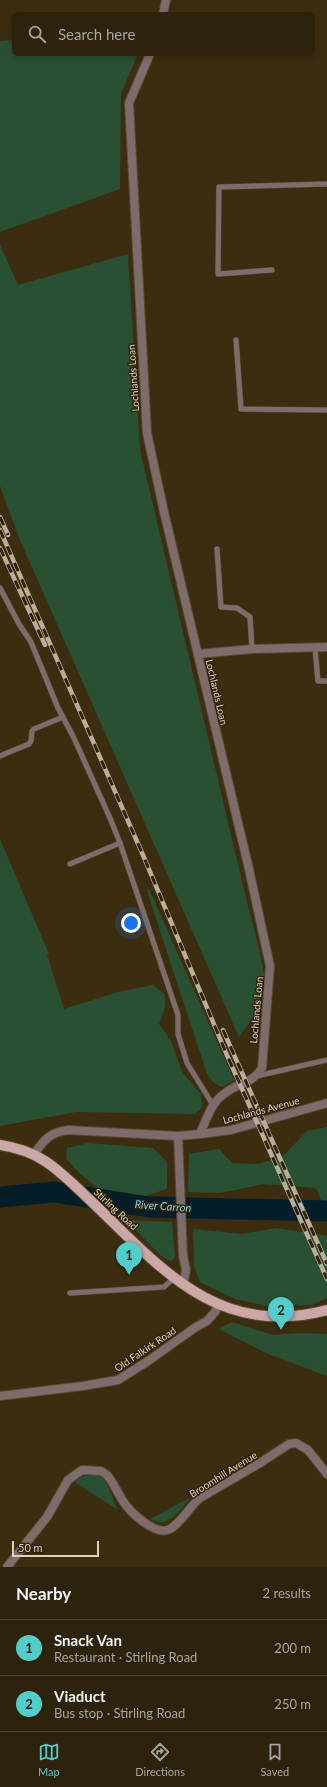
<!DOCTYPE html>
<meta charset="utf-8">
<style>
:root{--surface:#2d220c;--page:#392f1a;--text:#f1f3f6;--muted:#a7a49d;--line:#483f2d;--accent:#53cdcb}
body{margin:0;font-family:Lato,sans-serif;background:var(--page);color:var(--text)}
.scale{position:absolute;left:12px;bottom:10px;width:87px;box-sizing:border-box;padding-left:4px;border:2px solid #dad1c1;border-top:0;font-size:11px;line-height:14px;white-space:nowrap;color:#dad1c1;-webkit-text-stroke:3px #322305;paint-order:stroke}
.you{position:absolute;left:131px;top:923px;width:14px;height:14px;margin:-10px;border:3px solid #fff;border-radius:50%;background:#1a73e8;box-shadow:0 0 0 6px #1a73e833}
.badge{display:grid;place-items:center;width:26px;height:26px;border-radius:50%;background:var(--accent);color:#111;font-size:13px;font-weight:700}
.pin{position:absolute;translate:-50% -33px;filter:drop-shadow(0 1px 2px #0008)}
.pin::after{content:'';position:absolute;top:21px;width:14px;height:12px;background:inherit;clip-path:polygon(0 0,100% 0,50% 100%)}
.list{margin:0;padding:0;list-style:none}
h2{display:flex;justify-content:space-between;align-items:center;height:52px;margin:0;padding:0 16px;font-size:17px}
h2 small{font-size:13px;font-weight:400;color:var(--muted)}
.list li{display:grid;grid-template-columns:26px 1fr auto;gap:12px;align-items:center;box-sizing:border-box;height:56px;padding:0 16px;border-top:1px solid var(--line)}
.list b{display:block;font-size:15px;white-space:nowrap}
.list p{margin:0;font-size:13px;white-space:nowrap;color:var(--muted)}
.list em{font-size:13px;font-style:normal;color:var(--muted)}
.icon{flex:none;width:22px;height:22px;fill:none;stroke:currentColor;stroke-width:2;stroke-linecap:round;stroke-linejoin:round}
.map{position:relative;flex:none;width:327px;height:1567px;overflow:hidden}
.search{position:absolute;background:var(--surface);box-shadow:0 2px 6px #0003;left:12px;right:12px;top:12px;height:44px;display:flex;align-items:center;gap:10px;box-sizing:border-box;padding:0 14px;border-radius:6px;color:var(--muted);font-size:15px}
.sheet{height:164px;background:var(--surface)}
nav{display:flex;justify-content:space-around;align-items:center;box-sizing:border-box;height:56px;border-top:1px solid var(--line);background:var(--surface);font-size:11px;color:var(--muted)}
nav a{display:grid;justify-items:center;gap:2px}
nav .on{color:var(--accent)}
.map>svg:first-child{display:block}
.green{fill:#2a5034}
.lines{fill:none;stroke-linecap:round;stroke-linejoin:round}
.river{stroke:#031e29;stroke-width:21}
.service-casing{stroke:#584b30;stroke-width:6}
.minor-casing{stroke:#584b30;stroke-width:10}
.primary-casing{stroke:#584b30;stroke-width:12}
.service{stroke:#7d6c6b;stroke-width:5}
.minor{stroke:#7d6c6b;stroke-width:8}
.primary{stroke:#cba7a5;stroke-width:10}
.rail-casing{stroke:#b9ae9c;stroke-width:4.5}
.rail{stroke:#322305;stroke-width:3;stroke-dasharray:9;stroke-linecap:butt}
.labels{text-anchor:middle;stroke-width:3;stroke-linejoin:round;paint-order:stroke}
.street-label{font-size:10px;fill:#dad1c1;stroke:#322305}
.water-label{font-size:11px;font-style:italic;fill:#76cff6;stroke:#322305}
</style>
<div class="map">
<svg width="327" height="1567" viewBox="0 0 327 1567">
<rect width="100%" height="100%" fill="#3c2d10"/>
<!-- green -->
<g class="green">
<polygon points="14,40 14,54 138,54 121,93 120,189 0,232 0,41"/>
<polygon points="0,245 18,285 128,254 140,450 245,894 259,949 264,975 258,1011 239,1037 20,540 0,486"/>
<polygon points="0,839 49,954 47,955 64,1009 118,992 153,985 165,995 165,1008 159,1024 171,1041 182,1072 201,1094 202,1107 195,1114 76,1112 0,1126"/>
<polygon points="149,889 234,1080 222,1087 214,1083 207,1074 147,891"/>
<polygon points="327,1127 327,1213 316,1188 264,1184 220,1193 188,1192 189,1154 219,1149 232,1163 259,1164 283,1156 307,1131"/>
<polygon points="88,1143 153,1148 167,1162 167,1189 142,1197 102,1192 76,1170 66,1158 67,1148"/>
<polygon points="126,1220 172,1222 175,1258 171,1261 162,1257"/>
<polygon points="276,1228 327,1236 327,1298 312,1305 270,1307 235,1299 200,1282 194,1267 193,1229 242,1234"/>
<polygon points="232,1322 273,1335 301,1333 327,1334 327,1376 266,1353 219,1329"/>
<path d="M96,1474C110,1480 111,1497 118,1510L75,1482L81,1477Z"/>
<path d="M191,1497C180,1509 169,1530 150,1519Z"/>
</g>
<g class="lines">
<!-- river -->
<polyline class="river" points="0,1197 54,1192 149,1207 327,1211"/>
<defs>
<g id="service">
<polyline points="272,270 218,274 219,187 327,184"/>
<polyline points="236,340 241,409 327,410"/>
<polyline points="217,549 221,607 237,608 250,617 252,649"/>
<polyline points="0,588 19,624 31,642 58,708 73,736 110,818 120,843 178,1015 178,1034 187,1063 213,1105"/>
<polyline points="315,648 318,681 327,681"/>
<polyline points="0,756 29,744 31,741 32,731 34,729 63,717"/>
<polyline points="70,864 120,843"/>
<polyline points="257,1076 327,1060"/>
<polyline points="70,1293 164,1287 173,1279"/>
</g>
<g id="minor">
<polyline points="163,14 166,0"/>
<path d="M150,54L129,103L147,433L164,512L249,869L270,966L262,1068C252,1084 237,1083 224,1094C211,1103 206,1120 200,1134"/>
<polyline points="198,654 252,649 327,647"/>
<polyline points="178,1136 183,1256 186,1270 183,1285"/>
<path d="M34,1154C45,1139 49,1133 68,1130L178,1136L200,1134L231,1130L327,1103"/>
<polyline points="0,1396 83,1386 118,1380 148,1361 196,1327 207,1321 215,1312 218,1305"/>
<path d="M7,1567L47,1517L68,1480L82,1470L101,1471L107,1475C114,1483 117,1492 123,1501C130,1512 156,1537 170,1529C182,1522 189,1507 200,1498L260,1463L289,1444L296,1443L308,1450L327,1474"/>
</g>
<path id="primary" d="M0,1145C42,1151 59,1171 89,1199C160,1267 217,1339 327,1310"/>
</defs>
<!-- service casing -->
<use href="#service" class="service-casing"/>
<!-- minor casing -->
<use href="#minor" class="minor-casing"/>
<!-- primary casing -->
<use href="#primary" class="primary-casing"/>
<!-- service -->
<use href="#service" class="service"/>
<!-- minor -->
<use href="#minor" class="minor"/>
<!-- primary -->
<use href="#primary" class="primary"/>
<defs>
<g id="rail">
<polyline points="0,517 8,535"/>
<polyline points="0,530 143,855 226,1053 327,1279"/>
<polyline points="0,548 45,645"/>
<polyline points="223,1030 327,1264"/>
</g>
</defs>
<!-- rail casing -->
<use href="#rail" class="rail-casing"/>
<!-- rail -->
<use href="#rail" class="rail"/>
</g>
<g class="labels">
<!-- street labels -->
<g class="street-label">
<text transform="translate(133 378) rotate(-94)" y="4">Lochlands Loan</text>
<text transform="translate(217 692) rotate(77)" y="4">Lochlands Loan</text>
<text transform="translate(256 1010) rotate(-85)" y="4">Lochlands Loan</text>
<text transform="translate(261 1110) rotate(-15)" y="4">Lochlands Avenue</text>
<text transform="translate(116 1209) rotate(43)" y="4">Stirling Road</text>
<text transform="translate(145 1349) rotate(-34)" y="4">Old Falkirk Road</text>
<text transform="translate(223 1474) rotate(-32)" y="4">Broomhill Avenue</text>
</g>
<!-- water labels -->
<g class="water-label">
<text transform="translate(163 1206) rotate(4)" y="4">River Carron</text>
</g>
</g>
</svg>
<div class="scale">50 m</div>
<div class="you"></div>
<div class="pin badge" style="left:129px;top:1275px">1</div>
<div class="pin badge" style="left:281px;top:1330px">2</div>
<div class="search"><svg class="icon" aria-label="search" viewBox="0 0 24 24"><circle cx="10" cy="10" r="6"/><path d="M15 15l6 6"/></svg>Search here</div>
</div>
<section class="sheet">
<h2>Nearby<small>2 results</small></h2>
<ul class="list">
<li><span class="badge">1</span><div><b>Snack Van</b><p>Restaurant · Stirling Road</p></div><em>200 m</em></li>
<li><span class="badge">2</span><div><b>Viaduct</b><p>Bus stop · Stirling Road</p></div><em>250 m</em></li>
</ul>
</section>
<nav>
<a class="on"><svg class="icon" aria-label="map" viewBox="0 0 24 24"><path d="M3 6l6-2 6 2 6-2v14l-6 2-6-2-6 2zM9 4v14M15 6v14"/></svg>Map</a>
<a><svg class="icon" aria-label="directions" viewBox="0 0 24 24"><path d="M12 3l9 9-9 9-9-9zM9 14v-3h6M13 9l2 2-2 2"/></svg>Directions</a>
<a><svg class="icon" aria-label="saved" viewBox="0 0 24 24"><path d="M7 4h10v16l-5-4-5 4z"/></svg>Saved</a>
</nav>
